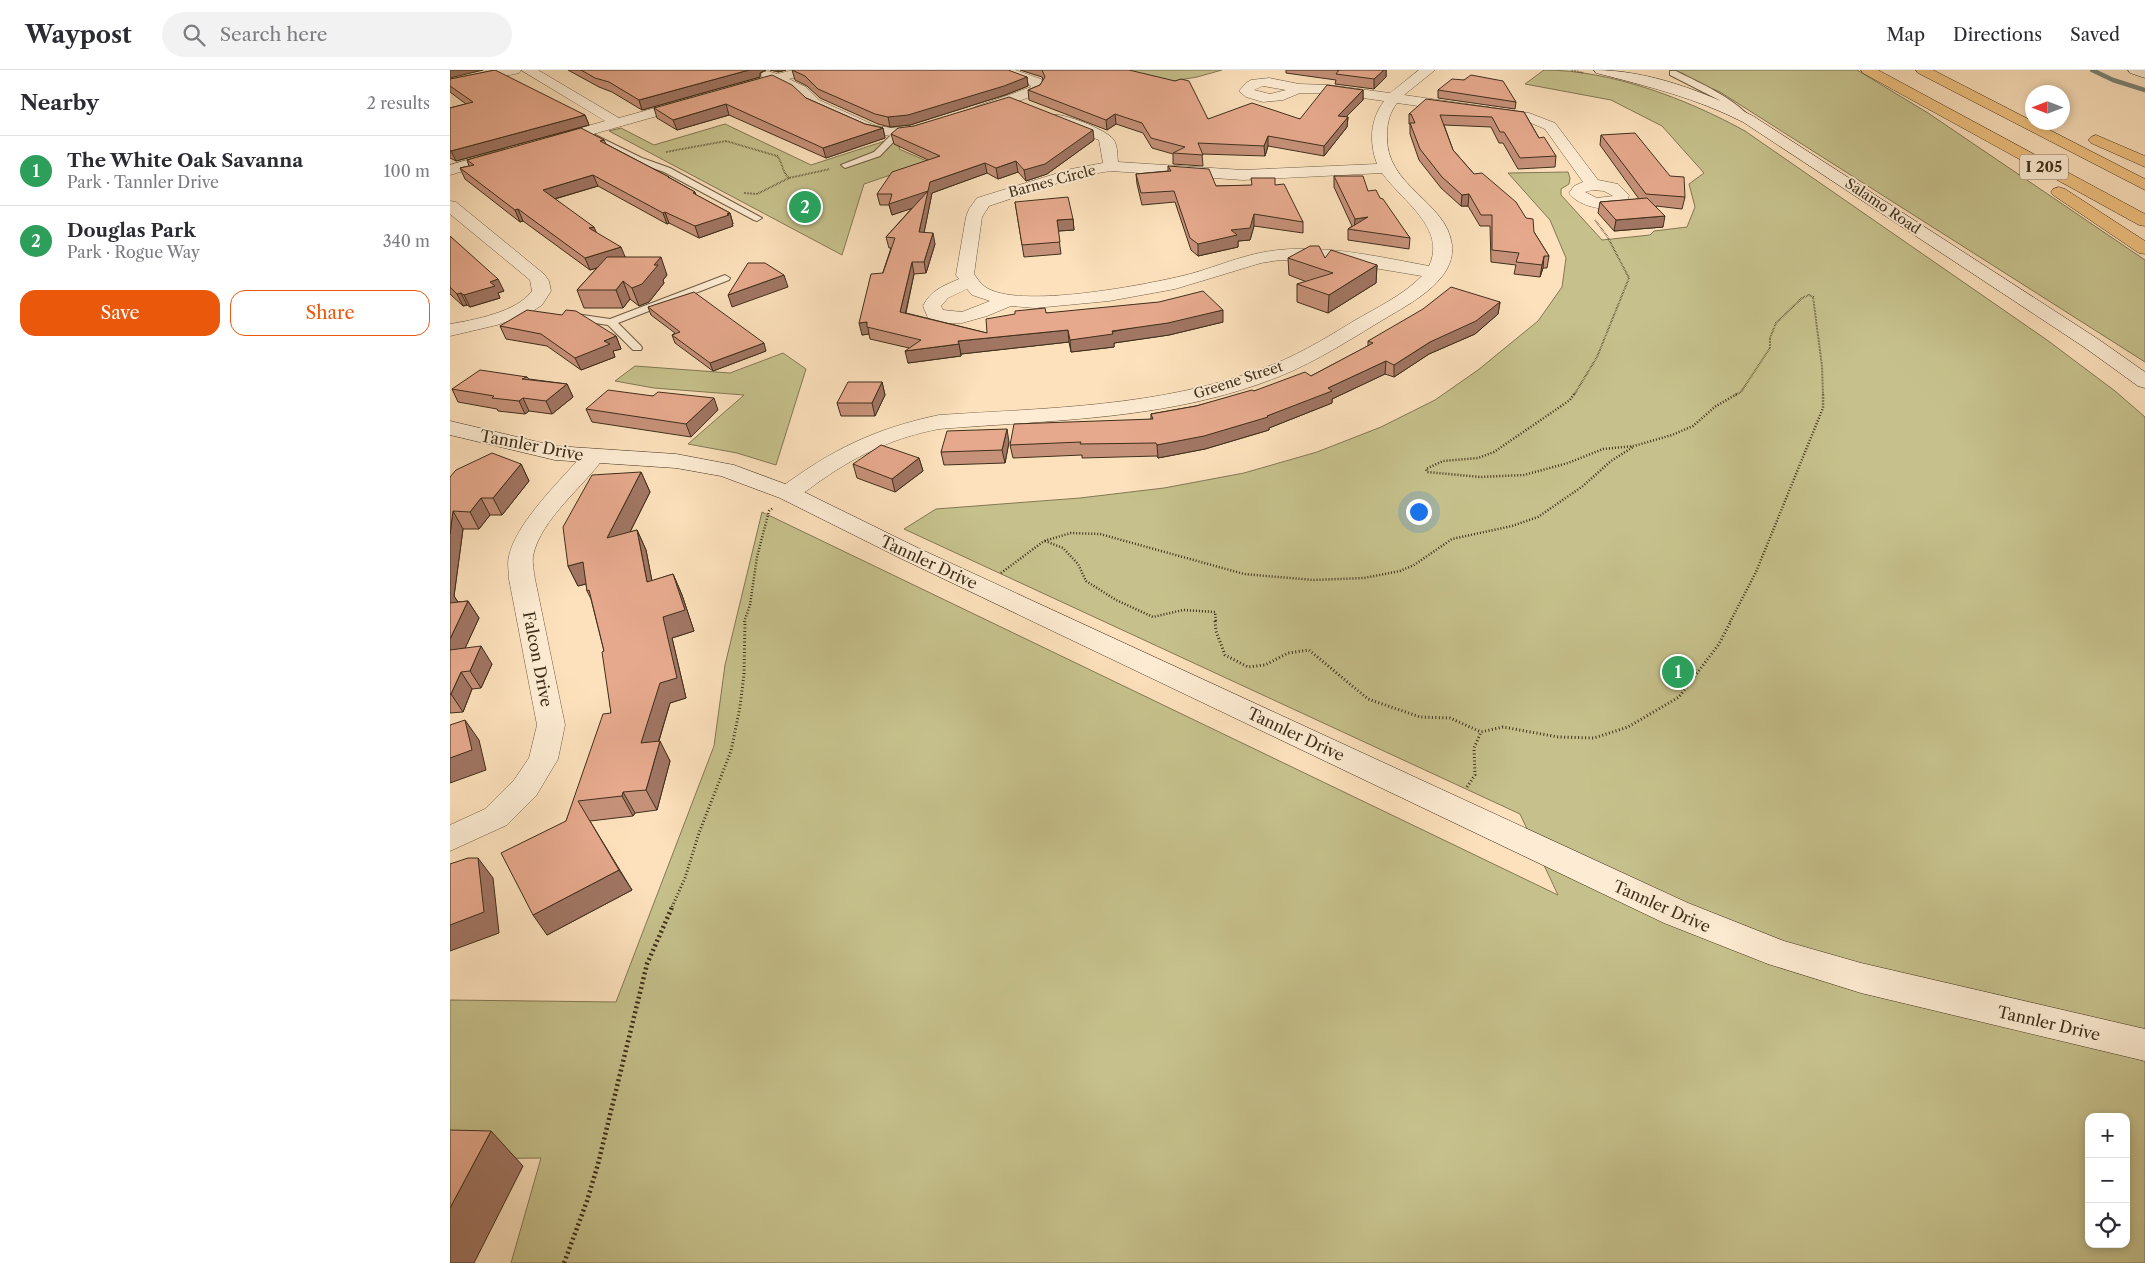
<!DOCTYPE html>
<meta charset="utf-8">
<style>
:root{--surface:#fff;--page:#f2f2f3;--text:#2b2b33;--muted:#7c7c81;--line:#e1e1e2;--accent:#ea580c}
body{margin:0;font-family:"Libre Caslon Text",serif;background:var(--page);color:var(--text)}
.controls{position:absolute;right:15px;bottom:15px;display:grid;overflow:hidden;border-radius:10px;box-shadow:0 2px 8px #0003}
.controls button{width:45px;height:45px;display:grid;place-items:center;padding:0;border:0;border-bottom:1px solid var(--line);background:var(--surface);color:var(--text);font:25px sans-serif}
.compass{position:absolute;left:1575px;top:15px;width:45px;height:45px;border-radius:50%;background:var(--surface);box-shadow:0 2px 8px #0003;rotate:270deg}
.you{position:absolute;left:968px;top:441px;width:18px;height:18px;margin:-12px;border:4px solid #fff;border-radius:50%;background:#1a73e8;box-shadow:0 0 0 8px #1a73e833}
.badge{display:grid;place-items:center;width:32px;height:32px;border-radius:50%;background:var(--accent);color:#fff;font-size:16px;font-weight:700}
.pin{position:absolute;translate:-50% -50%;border:2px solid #fff;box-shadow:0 1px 5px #0006}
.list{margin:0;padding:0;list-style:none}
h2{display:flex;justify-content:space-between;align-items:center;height:65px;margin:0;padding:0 20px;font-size:21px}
h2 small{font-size:16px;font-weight:400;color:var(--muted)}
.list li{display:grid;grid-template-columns:32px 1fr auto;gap:15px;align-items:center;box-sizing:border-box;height:70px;padding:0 20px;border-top:1px solid var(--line)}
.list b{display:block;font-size:19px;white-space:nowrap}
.list p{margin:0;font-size:16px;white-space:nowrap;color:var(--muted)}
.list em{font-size:16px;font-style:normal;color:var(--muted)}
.actions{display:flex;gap:10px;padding:15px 20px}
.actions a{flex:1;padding:11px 0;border:1px solid var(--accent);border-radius:15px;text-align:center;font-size:18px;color:var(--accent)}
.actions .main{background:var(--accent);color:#fff}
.icon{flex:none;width:28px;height:28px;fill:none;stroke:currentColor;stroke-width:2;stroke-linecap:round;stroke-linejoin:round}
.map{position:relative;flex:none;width:1695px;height:1193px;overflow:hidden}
header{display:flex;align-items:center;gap:30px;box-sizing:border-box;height:70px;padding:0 25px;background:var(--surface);border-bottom:1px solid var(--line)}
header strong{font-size:24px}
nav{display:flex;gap:28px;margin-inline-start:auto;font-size:18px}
.search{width:350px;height:45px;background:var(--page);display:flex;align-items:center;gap:12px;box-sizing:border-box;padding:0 18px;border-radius:28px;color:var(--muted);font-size:19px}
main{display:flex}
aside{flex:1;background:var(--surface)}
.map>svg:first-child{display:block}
.green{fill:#c6c18c;stroke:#837854;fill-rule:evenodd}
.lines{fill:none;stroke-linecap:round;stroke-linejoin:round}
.stream{stroke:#7a8477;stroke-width:4.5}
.lane-casing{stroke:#6f5c43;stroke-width:2}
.street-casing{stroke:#6f5c43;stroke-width:1}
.secondary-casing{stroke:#402f1b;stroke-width:1}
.highway-casing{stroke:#402f1b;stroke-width:1}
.path-far3{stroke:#402f1b;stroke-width:2;stroke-dasharray:0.5 1;stroke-linecap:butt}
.path-far2{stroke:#402f1b;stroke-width:2.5;stroke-dasharray:1 2;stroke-linecap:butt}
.path-far1{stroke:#402f1b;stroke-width:3;stroke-dasharray:1 2.5;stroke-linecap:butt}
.path{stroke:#402f1b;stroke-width:4.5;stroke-dasharray:2 3;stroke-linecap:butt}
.lane{fill:#fdecd3;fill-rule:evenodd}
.street{fill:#fdecd3;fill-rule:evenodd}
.secondary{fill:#fdecd3;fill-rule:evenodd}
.highway{fill:#eec07e;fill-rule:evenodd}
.wall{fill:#c69179;stroke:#402f1b}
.shaded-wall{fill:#a17663;stroke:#402f1b}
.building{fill:#e6a98d;stroke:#402f1b}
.labels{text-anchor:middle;stroke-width:4;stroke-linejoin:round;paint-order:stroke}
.far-street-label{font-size:14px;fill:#402f1b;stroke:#fdecd3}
.shield{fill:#fdecd3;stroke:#796852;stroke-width:1}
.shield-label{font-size:15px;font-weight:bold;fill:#402f1b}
.street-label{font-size:16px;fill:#402f1b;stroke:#fdecd3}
</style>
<header>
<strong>Waypost</strong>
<div class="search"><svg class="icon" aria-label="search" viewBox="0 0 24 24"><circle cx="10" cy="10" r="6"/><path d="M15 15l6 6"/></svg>Search here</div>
<nav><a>Map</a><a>Directions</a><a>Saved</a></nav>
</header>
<main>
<aside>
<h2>Nearby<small>2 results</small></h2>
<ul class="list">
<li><span class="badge" style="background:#2e9e5b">1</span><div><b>The White Oak Savanna</b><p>Park · Tannler Drive</p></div><em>100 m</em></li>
<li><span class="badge" style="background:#2e9e5b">2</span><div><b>Douglas Park</b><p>Park · Rogue Way</p></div><em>340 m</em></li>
</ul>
<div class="actions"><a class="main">Save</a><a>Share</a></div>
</aside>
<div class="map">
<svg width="1695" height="1193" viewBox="0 0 1695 1193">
<rect width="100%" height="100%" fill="#fce1bc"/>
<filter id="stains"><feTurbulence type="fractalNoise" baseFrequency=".004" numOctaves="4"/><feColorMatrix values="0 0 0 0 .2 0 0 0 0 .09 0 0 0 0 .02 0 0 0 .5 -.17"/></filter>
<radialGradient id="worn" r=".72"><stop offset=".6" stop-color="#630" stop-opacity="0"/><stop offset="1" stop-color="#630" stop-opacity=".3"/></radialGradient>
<!-- green -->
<g class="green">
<polygon points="672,0 772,0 747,7 711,13"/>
<path d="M1094,0C1161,0 1237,29 1295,61L1597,270L1665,321L1695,347V1193H61L91,1088L0,1089V930L166,932L264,676L275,595L312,442L1108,825L1070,744L454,459L486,439L630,428L714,418L794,403L867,382L931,357L985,330L1028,300L1088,251L1112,217L1116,188L1100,150L1058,103L1118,102L1120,108L1119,114L1111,119V125L1152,170L1200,165L1204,161L1237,157L1245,137L1239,114L1254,103L1212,56L1161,30L1075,14ZM1639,1047H1676V1174H1639Z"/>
<polygon points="1224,0 1407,0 1478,43 1695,190 1695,292 1270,22 1227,4"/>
<polygon points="275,54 361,95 438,70 451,69 449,79 479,92 414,114 392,185 159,61 171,58 204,75"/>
<polygon points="333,283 356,299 326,395 287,383 238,374 294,325 204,318 165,311 185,296 280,303"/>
</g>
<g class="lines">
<!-- stream -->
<polyline class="stream" points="1642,0 1663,10 1695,20"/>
<defs>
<g id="lane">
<path d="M1220,1H1226C1252,14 1282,27 1302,49L1295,51L1269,30L1220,5Z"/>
<polygon points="445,61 452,63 430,86 395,98 391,95 424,82"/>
<polygon points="135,63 141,63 192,88 220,98 312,148 307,151 304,150 214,102 186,92 135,67"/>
<polygon points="275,205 280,208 279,210 168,253 191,276 192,278 191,280 183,280 158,255 119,249 114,246 119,243 160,249"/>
</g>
<g id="street">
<polygon points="46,0 71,0 69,3 0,18 0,10"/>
<polygon points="71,0 88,0 169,48 241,28 246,29 248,32 246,35 101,76 96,74 93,71 96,68 155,51"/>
<polygon points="343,0 365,0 363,3 339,9 356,17 369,30 426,56 453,59 479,52 484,53 486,56 484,59 453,67 423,64 359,36 346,23 325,13 292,22 285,18 287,15 313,8 311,5 313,2 318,1 327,4"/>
<polygon points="545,0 565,0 591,9 595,17 591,23 535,43 525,43 523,40 525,37 581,17 580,15 547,3"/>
<path d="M969,0H985L954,25L1079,43L1105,53L1148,110L1168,114L1179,125L1178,129C1167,146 1129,138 1119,123L1124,116L1133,112L1095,59L1076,51L947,33C940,42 937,53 937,65C935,117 997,131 1002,175C1006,208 965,231 941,245C904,267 868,291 828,307C721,350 602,350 489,359C446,367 409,384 373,409C359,418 347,432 330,428L326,423L330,418C383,379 424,359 489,345C597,338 708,337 811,299C843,288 873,270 902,252C926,238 952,226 972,206L888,192L830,190L811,193L725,219L659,231L585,238L561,236L537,246L512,253H494L478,248L473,236C481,220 493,216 509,209L506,205L516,147L519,139L527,128L621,99L653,93L649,70L602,51L600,48L602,45C612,42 657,60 663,69C668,75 667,85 668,92L793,100L927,94C919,72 920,50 934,31L878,23H850L833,30L813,32L796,27L789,21L796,13L801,10L819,8L849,14L878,15L940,23ZM813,16L836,20L820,24L804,20ZM661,101L793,110L932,103C952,131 997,158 979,196C930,187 879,175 828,180C797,183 769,196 740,204C701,214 565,241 534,216C530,213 527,208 524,204L532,147L539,136L629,106ZM1143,120L1154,121L1163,126L1147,128L1135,122ZM517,219L522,225L540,231L512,242L493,240L491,236L498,228Z"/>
<polygon points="55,79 60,81 63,84 60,87 0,105 0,95"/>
<path d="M0,131L6,132L94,204L99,211L101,221L92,235L80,243L47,255L0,266V254C24,250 67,242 82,221L80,210L0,144Z"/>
<path d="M144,379L152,381L155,386C134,417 91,448 83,486C82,493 84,502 85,509L115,655L108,689L86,726L57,755L0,781V755L35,739L64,710L79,688L87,655L59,509C59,502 57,493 59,486C66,452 113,408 136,381Z"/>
</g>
<g id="secondary">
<path d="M1144,0C1199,0 1255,22 1303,46L1648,269L1695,302V318L1688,316L1634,277L1293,52C1246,28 1197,16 1146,3Z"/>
<polygon points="1678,0 1695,0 1695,8 1680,3"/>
<polygon points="0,351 105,376 226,384 284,395 346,418 468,478 1238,833 1334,871 1411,893 1695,959 1695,991 1411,923 1318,894 1214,853 450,488 330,428 271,406 226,398 105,390 0,365"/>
</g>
<g id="highway">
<polygon points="1411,0 1428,0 1695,144 1695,156 1689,155 1413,3"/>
<polygon points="1466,0 1483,0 1695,109 1695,120 1468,3"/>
<polygon points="1646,65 1695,86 1695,97 1641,73 1638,70 1641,67"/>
<polygon points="1609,117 1615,119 1695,171 1695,184 1689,183 1603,125 1601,122 1603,119"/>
</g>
</defs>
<!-- lane casing -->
<use href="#lane" class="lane-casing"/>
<!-- street casing -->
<use href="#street" class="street-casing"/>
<!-- secondary casing -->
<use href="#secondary" class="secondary-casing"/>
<!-- highway casing -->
<use href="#highway" class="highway-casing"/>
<!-- path-far3 -->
<g class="path-far3">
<polyline points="1121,0 1134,3"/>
<path d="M216,82L276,71L327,86C333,93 331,100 339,108L380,99"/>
<polyline points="294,123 307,124 339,108"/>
<polyline points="1124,325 1147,287 1179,208 1157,166 1145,150"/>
<polyline points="1285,325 1291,322 1320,278 1320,268 1326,253 1352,228 1359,225 1363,227 1372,296 1373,325"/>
</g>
<!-- path-far2 -->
<g class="path-far2">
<polyline points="1124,324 1120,330 1044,382 1028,388 993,391 976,399 977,402 1030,407 1074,405 1118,393 1153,379 1184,376 1222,365 1243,356 1266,336 1287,324"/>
<polyline points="595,471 613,478 628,494 636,511 666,530 703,547 733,540 765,542 766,552"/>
<polyline points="551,503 594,471 621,463 650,464 794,504 863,510 914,508 950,501 964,495 1002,469 1062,456 1088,447 1133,416 1161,391 1183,377"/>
<polyline points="294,552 300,535 307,487 319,441 323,438"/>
<polyline points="1280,552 1306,502 1373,338 1373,324"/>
</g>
<!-- path-far1 -->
<g class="path-far1">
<polyline points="765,551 766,561 775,585 798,597 815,595 838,583 859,580 918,629 970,647 1000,648 1031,662"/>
<polyline points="1017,717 1025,705 1024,678 1031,662 1053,657 1108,667 1144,668 1178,657 1229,627 1269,574 1281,551"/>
<polyline points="222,837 235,808 249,763 281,681 290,637 294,604 295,551"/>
</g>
<!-- path -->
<polyline class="path" points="114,1193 137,1131 148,1094 197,894 223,835"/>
<!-- lane -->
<use href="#lane" class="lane"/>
<!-- street -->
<use href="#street" class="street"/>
<!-- secondary -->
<use href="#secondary" class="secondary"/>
<!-- highway -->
<use href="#highway" class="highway"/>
</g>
<!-- wall -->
<g class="wall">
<polygon points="118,0 316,0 310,3 310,7 192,40 162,22 149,17"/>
<polygon points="320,0 336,0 328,2"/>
<polygon points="342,0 577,7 578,16 555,25 460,55 440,57 428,54 370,28 357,16 345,10"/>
<polygon points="570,0 679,0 758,49 850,49 913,20 913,30 896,47 898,47 897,57 874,86 818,76 815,86 752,84 753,96 723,94 723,84 702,78 693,63 666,54 657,60 579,30 578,20 590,15 593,10 592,7"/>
<polygon points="836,0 936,0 936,7 924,19 885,14 886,10 836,3"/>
<polygon points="0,9 135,45 139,55 6,91 0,88 0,38 16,34 0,22"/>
<polygon points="1014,10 1066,32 1065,39 988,28 988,20"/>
<polygon points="356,28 415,54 433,58 435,68 376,88 279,45 227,60 207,48 204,38"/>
<polygon points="1074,42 1089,68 1106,86 1105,97 1068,99 1053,73 1049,73 1041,57 994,55 1003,80 1024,104 1084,162 1099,186 1097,198 1093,198 1090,207 1064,204 1066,195 1041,192 1040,156 1030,156 1018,136 1011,136 991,118 969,90 960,64 960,54 959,54 959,44"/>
<polygon points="441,64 644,70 597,104 576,111 568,102 548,109 537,103 482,123 474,162 485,174 476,203 464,204 456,243 537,263 596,243 773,252 719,265 664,273 664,277 621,282 619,272 511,284 511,286 458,293 459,278 420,269 419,264 412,265 441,178 439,178 436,167 462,138 442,145 439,135 430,135 427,124 478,90 444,74"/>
<polygon points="1151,65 1235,127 1232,139 1206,136 1213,157 1164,161 1148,143 1150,132 1189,129 1150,75"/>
<polygon points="154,70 156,74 219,107 220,108 245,122 246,125 280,143 283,154 282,154 283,156 249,168 219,153 217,154 148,116 105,129 175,187 217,205 213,210 214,213 199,232 189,236 180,229 173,238 134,238 127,220 147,198 140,200 73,151 70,152 15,109 10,98 19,96 17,90"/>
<polygon points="718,96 766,116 825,115 853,152 853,163 804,156 800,170 788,171 788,177 748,186 741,180 725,132 692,135 687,114 686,104 718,101"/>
<polygon points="884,106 918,121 930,128 960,168 959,179 898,170 898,159 902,156 884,117"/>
<polygon points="565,132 623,149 624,160 608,161 611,184 574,187"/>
<polygon points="0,166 54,221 48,223 50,228 20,237 17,235 13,236 0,224"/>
<polygon points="838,188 875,188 927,195 926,213 878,243 847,232 847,214 857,212 839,205"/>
<polygon points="1050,232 1048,244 1025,264 979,284 944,307 935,304 882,329 882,333 819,358 819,360 755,379 708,388 707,386 632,388 632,385 563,388 560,375 701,349 701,344 746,336 804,321 861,306 918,276 918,271"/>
<polygon points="198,237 316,281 263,301 225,273 222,265 225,263 201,245"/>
<polygon points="50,256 166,266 171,279 163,281 165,287 131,300 97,276 56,269"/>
<polygon points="77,307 79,309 117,314 123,327 102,344 79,341 75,344 48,341 47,339 8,332 2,319"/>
<polygon points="432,312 435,325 425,346 391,346 387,333"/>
<polygon points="203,326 268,340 241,367 142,352 136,339"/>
<polygon points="559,372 555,393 494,395 491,382"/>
<polygon points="469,388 473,401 445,422 407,408 403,394"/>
<polygon points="71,394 79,411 52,445 40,445 29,459 13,459 4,526 8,532 18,531 29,548 15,578 42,594 31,618 22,619 13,642 0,643 0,407"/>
<polygon points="191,402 200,422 180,462 187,460 196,480 202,511 223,504 232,525 244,561 222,568 236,628 220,633 209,671 220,691 207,740 185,743 183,746 140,751 182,820 97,865 116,751 161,643 154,581 141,529 137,521 136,514 128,516 118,496"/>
</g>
<!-- shaded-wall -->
<g class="shaded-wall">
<polygon points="0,0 33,0 0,8"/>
<polygon points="299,0 316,0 310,3 310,7 192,40 189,30"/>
<polygon points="327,0 336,0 328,2"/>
<polygon points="934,0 936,0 936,7 924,19 924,9"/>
<polygon points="577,7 578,16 555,25 460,55 440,57 438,47"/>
<polygon points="913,20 913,30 887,56 888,46"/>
<polygon points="276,34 279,45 227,60 223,50"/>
<polygon points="665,44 666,54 657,60 656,50"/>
<polygon points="135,45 139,55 6,91 1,81"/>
<polygon points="898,47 897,57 874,86 874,76"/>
<polygon points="433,58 435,68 376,88 373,78"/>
<polygon points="643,60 644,70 597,104 576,111 574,100"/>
<polygon points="818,66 818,76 815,86 814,76"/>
<polygon points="566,91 568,102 548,109 546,98"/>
<polygon points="535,93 537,103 482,123 472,173 469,162 475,134 442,145 439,134 480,112"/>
<polygon points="143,105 148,116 97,131 93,120"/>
<polygon points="1019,124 1018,136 1011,136 1012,125"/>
<polygon points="68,139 73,151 70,152 65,140"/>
<polygon points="215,142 219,153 217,154 213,143"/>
<polygon points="280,143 283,154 282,154 283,156 249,168 245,156"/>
<polygon points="804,144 804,156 800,170 788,171 788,177 748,186 748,174 781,160"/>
<polygon points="1215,146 1213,157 1164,161 1166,150"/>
<polygon points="918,147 918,159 904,160 905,149"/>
<polygon points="623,149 624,160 608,161 607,150"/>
<polygon points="144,157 149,168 139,158"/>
<polygon points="483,163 485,174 476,203 474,192"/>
<polygon points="171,177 176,189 140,200 135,188"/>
<polygon points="1094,186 1093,198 1090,207 1092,195"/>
<polygon points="211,187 217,205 213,210 214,213 199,232 189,236 182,218"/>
<polygon points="462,192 464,204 453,254 450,242"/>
<polygon points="927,195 926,213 878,243 879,225"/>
<polygon points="334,205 338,217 282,237 278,225"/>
<polygon points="48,209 54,221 48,223 50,228 20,237 14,225 40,212"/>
<polygon points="173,211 180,229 173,238 166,220"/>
<polygon points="11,223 17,235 13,236 7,224"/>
<polygon points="1050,232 1048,244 1025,264 979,284 944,307 944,295 980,272"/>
<polygon points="773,240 773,252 719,265 664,273 664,277 621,282 620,270"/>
<polygon points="417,252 419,264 412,265 409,253"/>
<polygon points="618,260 619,272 511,284 508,271"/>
<polygon points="166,266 171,279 163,281 165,287 131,300 125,288 154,271"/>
<polygon points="314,273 316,281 263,301 260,293"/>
<polygon points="509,274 511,286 458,293 455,281"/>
<polygon points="936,291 935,304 882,329 882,333 819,358 819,360 755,379 708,388 707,375 817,346"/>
<polygon points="432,312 435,325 425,346 422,333"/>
<polygon points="117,314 123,327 102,344 96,331"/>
<polygon points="73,328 79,341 75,344 69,331"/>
<polygon points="264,328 268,340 241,367 236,354"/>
<polygon points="557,359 559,372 555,393 552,380"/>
<polygon points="469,388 473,401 445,422 442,409"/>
<polygon points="71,394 79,411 52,445 43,428"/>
<polygon points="191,402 200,422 167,488 157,468"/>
<polygon points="31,428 40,445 29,459 20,442"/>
<polygon points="3,441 13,459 4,526 13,540 0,537 0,464"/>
<polygon points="187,460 196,480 206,532 197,512"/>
<polygon points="133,492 143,512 128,516 118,496"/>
<polygon points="223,504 232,525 244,561 222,568 236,628 220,633 202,693 191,673 213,547"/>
<polygon points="18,531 29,548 6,598 0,588 0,569"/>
<polygon points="31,576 42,594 31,618 20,601"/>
<polygon points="11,602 22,619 13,642 1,624"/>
<polygon points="15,650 29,670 36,700 0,713 0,688"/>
<polygon points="210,671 220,691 207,740 196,720"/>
<polygon points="173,722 185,743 183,746 172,726"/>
<polygon points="28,788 43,808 49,863 0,881 0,855"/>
<polygon points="169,800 182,820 97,865 83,845"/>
<polygon points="41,1061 73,1096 24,1193 0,1193 0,1138"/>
</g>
<!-- building -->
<g class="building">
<polygon points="45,0 135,45 1,81 0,80 0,38 23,32 0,16 0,9"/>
<polygon points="131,0 299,0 189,30 159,12 145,8"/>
<polygon points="342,0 558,0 577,7 554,16 458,45 438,47 425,44 368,19 355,6"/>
<polygon points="592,0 679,0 725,11 731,9 739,11 758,49 802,33 850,49 877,15 913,20 888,46 898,47 874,76 818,66 814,76 748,73 753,85 723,83 735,77 701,68 692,53 665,44 656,50 578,20 590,15 595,7"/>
<polygon points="887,0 934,0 924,9 886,4 889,0"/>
<polygon points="322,5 342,15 356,28 415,54 433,58 373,78 276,34 223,50 204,38"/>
<polygon points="1021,5 1053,11 1066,32 988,20 1002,9 1014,10"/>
<polygon points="559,27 643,60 595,94 574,100 566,91 546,98 535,93 480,112 469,162 483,163 474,192 462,192 450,242 537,263 536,249 565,244 565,241 595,238 596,243 688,234 709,232 753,221 773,240 718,253 662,261 663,264 620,270 618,260 508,271 509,274 455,281 471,270 417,257 417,252 409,253 421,204 433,203 445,168 436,167 478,121 439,134 442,124 427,124 442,102 490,86 441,64 448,58 464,56"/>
<polygon points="976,29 1074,42 1089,68 1094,67 1106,86 1070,88 1054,62 1050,62 1042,47 990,45 1003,80 1024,104 1032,103 1066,132 1076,148 1083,149 1084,162 1099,186 1094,186 1092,195 1066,192 1069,183 1042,180 1042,145 1031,145 1019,124 1012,125 992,107 970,79 960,53 965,53 961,44 959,44"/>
<polygon points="131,58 154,70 150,71 219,107 218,107 245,122 243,123 280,143 277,144 279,145 245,156 215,142 213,143 143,105 93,120 144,157 139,158 171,177 135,188 68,139 65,140 10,98 24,95 17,90"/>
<polygon points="1185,63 1220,106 1234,107 1235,127 1196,124 1151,65"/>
<polygon points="718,96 759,99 766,116 802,115 801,108 825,108 825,115 834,114 853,152 804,144 800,158 781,160 787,165 748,174 740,168 724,121 691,123 686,104 721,101"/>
<polygon points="884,106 913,106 918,121 926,120 930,128 933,129 960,168 898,159 918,147 905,149"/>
<polygon points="618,127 623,149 607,150 610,172 572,175 565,132"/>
<polygon points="1197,128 1215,146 1166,150 1150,132"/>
<polygon points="0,166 48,209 40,212 45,216 14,225 11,223 7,224 0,217"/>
<polygon points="860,176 869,176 875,188 881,180 927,195 879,225 847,214 883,203 838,188"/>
<polygon points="157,187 211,187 204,195 208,195 192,214 182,218 173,211 166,220 127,220"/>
<polygon points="298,193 315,193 334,205 278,225"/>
<polygon points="1001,217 1050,232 1026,251 980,272 944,295 936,291 878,318 882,321 817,346 818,347 754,366 707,375 706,373 630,374 631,372 560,375 564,354 703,349 701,344 746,336 802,320 804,321 855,302 861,306 923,273 918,271 973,239"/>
<polygon points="244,222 314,273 260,293 222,265 230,262 198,237"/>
<polygon points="77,240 112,245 116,240 126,241 166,266 154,271 160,274 125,288 91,264 50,256"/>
<polygon points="30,300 77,307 72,309 117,314 96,331 73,328 69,331 42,328 44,326 2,319"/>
<polygon points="398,312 432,312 422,333 387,333"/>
<polygon points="158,320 203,326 208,322 264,328 236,354 136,339"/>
<polygon points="557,359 552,380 491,382 497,361"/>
<polygon points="431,375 469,388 442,409 403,394"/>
<polygon points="42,383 71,394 43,428 31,428 20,442 3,441 0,464 0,407 6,400"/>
<polygon points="191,402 157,468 187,460 197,512 223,504 235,540 213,547 227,608 210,613 191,673 210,671 196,720 173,722 172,726 128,731 169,800 83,845 51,783 116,751 153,644 161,643 152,582 154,581 139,520 137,521 133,492 118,496 113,457 142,405"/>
<polygon points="18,531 0,569 0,533"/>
<polygon points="31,576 20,601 11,602 1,624 0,624 0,580"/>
<polygon points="15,650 22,680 0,688 0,655"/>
<polygon points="18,788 28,788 34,842 0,855 0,794"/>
<polygon points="0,1060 41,1061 0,1138"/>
</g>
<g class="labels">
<!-- far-street labels -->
<g class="far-street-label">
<text transform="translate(602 111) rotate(-15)" y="5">Barnes Circle</text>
<text transform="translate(1433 136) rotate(34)" y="5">Salamo Road</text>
<text transform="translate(788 310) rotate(-18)" y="5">Greene Street</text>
</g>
<!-- shield labels -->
<rect class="shield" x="1570" y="84.5" width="48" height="25" rx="4"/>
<g class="shield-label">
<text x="1594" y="102">I 205</text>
</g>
<!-- street labels -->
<g class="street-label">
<text transform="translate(82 375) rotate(11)" y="6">Tannler Drive</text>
<text transform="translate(479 492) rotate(25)" y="6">Tannler Drive</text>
<text transform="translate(88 589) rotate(79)" y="6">Falcon Drive</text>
<text transform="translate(846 664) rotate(25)" y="6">Tannler Drive</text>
<text transform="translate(1212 836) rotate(24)" y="6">Tannler Drive</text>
<text transform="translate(1599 953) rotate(13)" y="6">Tannler Drive</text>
</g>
</g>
<rect width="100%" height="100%" filter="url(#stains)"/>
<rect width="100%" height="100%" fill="url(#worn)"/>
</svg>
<div class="controls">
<button>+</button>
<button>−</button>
<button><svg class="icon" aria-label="locate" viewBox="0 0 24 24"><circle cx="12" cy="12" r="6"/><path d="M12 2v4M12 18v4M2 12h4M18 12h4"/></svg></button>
</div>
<svg class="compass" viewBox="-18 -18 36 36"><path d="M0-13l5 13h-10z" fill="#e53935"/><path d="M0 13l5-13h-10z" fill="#7c7c81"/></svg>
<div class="you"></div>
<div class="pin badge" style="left:1228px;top:602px;background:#2e9e5b">1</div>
<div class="pin badge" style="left:355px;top:137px;background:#2e9e5b">2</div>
</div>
</main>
